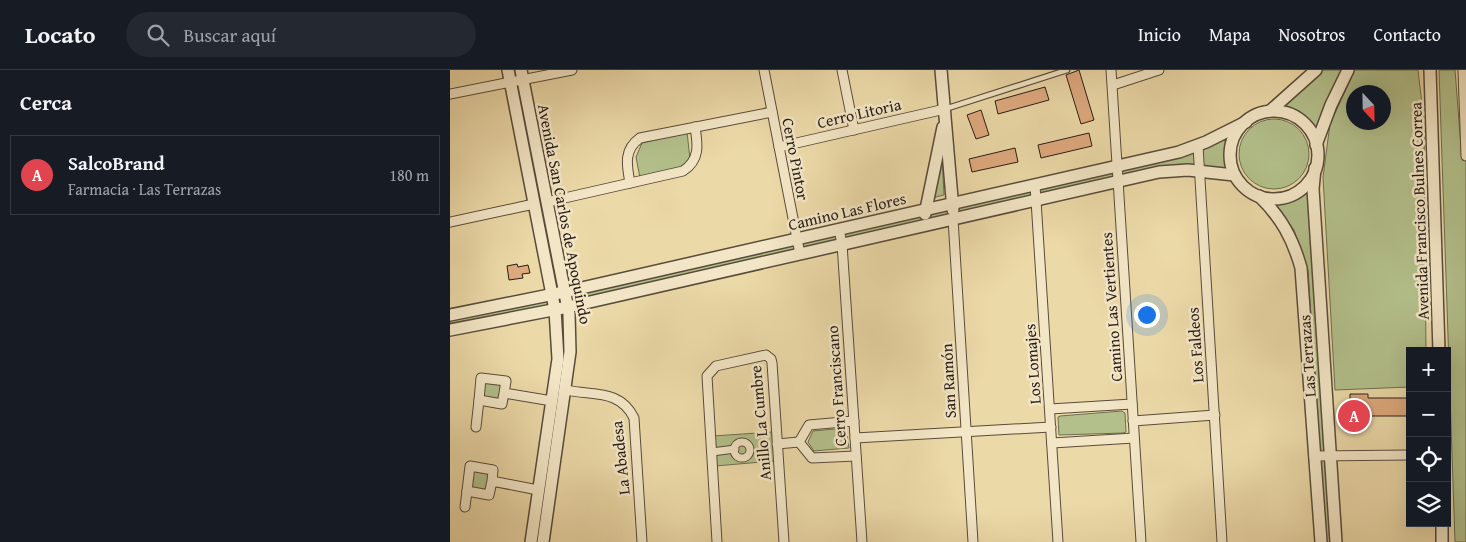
<!DOCTYPE html>
<html lang="es">
<meta charset="utf-8">
<style>
:root{--surface:#171b24;--page:#242831;--text:#f1f3f6;--muted:#9ea1a6;--line:#363941;--accent:#8c9099}
body{margin:0;font-family:"Gentium Book Plus",serif;background:var(--page);color:var(--text)}
.controls{position:absolute;right:15px;bottom:15px;display:grid;overflow:hidden;border-radius:0px;box-shadow:0 5px 20px #0002}
.controls button{width:45px;height:45px;display:grid;place-items:center;padding:0;border:0;border-bottom:1px solid var(--line);background:var(--surface);color:var(--text);font:25px sans-serif}
.compass{position:absolute;left:896px;top:15px;width:45px;height:45px;border-radius:50%;background:var(--surface);box-shadow:0 5px 20px #0002;rotate:158deg}
.you{position:absolute;left:696px;top:244px;width:18px;height:18px;margin:-12px;border:4px solid #fff;border-radius:50%;background:#1a73e8;box-shadow:0 0 0 8px #1a73e833}
.badge{display:grid;place-items:center;width:32px;height:32px;border-radius:50%;background:var(--accent);color:#fff;font-size:16px;font-weight:700}
.pin{position:absolute;translate:-50% -50%;border:2px solid #fff;box-shadow:0 1px 5px #0006}
.list{margin:0;padding:0;list-style:none}
h2{display:flex;justify-content:space-between;align-items:center;height:65px;margin:0;padding:0 20px;font-size:21px}
h2 small{font-size:16px;font-weight:400;color:var(--muted)}
.list li{display:grid;grid-template-columns:32px 1fr auto;gap:15px;align-items:center;box-sizing:border-box;height:80px;margin:0 10px 10px;padding:0 10px;border:1px solid var(--line);border-radius:0px}
.list b{display:block;font-size:19px;white-space:nowrap}
.list p{margin:0;font-size:16px;white-space:nowrap;color:var(--muted)}
.list em{font-size:16px;font-style:normal;color:var(--muted)}
.icon{flex:none;width:28px;height:28px;fill:none;stroke:currentColor;stroke-width:2;stroke-linecap:round;stroke-linejoin:round}
.map{position:relative;flex:none;width:1016px;height:472px;overflow:hidden}
header{display:flex;align-items:center;gap:30px;box-sizing:border-box;height:70px;padding:0 25px;background:var(--surface);border-bottom:1px solid var(--line)}
header strong{font-size:24px}
nav{display:flex;gap:28px;margin-inline-start:auto;font-size:18px}
.search{width:350px;height:45px;background:var(--page);display:flex;align-items:center;gap:12px;box-sizing:border-box;padding:0 18px;border-radius:28px;color:var(--muted);font-size:19px}
main{display:flex}
aside{flex:1;background:var(--surface)}
.map>svg:first-child{display:block}
.green{fill:#b3c08b;stroke:#6d6e50;fill-rule:evenodd}
.building{fill:#dfa97e;stroke:#271c16}
.lines{fill:none;stroke-linecap:round;stroke-linejoin:round}
.service-casing{stroke:#584b3a;stroke-width:7}
.pedestrian-casing{stroke:#584b3a;stroke-width:9}
.minor-casing{stroke:#584b3a;stroke-width:11}
.tertiary-casing{stroke:#584b3a;stroke-width:14}
.service{stroke:#f3e6c6;stroke-width:4.5}
.pedestrian{stroke:#f3e6c6;stroke-width:7}
.minor{stroke:#f3e6c6;stroke-width:9}
.tertiary{stroke:#f3e6c6;stroke-width:11}
.labels{text-anchor:middle;stroke-width:5;stroke-linejoin:round;paint-order:stroke}
.street-label{font-size:16px;fill:#271c16;stroke:#f3e6c6}
</style>
<header>
<strong>Locato</strong>
<div class="search"><svg class="icon" aria-label="search" viewBox="0 0 24 24"><circle cx="10" cy="10" r="6"/><path d="M15 15l6 6"/></svg>Buscar aquí</div>
<nav><a>Inicio</a><a>Mapa</a><a>Nosotros</a><a>Contacto</a></nav>
</header>
<main>
<aside>
<h2>Cerca<small></small></h2>
<ul class="list">
<li><span class="badge" style="background:#e0444e">A</span><div><b>SalcoBrand</b><p>Farmacia · Las Terrazas</p></div><em>180 m</em></li>
</ul>
</aside>
<div class="map">
<svg width="1016" height="472" viewBox="0 0 1016 472">
<rect width="100%" height="100%" fill="#ecd9a8"/>
<filter id="stains"><feTurbulence type="fractalNoise" baseFrequency=".004" numOctaves="4"/><feColorMatrix values="0 0 0 0 .2 0 0 0 0 .09 0 0 0 0 .02 0 0 0 .5 -.17"/></filter>
<radialGradient id="worn" r=".72"><stop offset=".6" stop-color="#630" stop-opacity="0"/><stop offset="1" stop-color="#630" stop-opacity=".3"/></radialGradient>
<!-- green -->
<g class="green">
<polygon points="871,0 892,0 867,60 856,46 833,36"/>
<path d="M905,0H968L974,51L976,281H960V317L885,320L873,107L880,54ZM904,22H934V52H904Z"/>
<polygon points="989,0 1005,0 1012,90 1016,91 1016,472 1005,472"/>
<polygon points="69,14 108,214 104,215 66,16"/>
<circle cx="824" cy="84" r="35"/>
<polygon points="237,62 240,89 227,100 190,108 186,87 192,73"/>
<polygon points="774,70 776,73 776,88 780,99 777,102 756,96 738,95 126,230 0,256 0,249 754,78"/>
<polygon points="492,85 494,125 482,128"/>
<polygon points="856,120 859,122 881,472 875,472 858,200 844,160 825,133 838,132"/>
<polygon points="34,311 52,314 50,331 31,328"/>
<polygon points="672,341 675,343 676,362 673,363 609,365 608,347 610,346"/>
<polygon points="396,358 399,378 364,381 358,372 363,361"/>
<polygon points="322,362 324,391 265,396 263,366"/>
<polygon points="23,400 41,403 39,420 20,418"/>
</g>
<!-- building -->
<g class="building">
<polygon points="629,0 644,50 631,54 616,5"/>
<polygon points="595,17 599,30 548,44 545,31"/>
<polygon points="531,40 539,65 526,69 517,45"/>
<polygon points="639,63 642,76 591,88 588,75"/>
<polygon points="565,78 568,92 522,102 519,89"/>
<polygon points="67,194 68,197 78,195 80,203 72,204 73,208 59,210 57,196"/>
<polygon points="900,324 918,324 918,328 960,328 960,346 918,346 918,357 900,357"/>
</g>
<g class="lines">
<defs>
<polyline id="service" points="495,39 617,0"/>
<g id="pedestrian">
<circle cx="292" cy="380" r="8"/>
<polyline points="262,382 285,379"/>
</g>
<g id="minor">
<polyline points="314,0 350,184"/>
<polyline points="392,0 404,60"/>
<polyline points="661,0 691,472"/>
<polyline points="1013,0 1016,86"/>
<polyline points="663,15 709,0"/>
<polyline points="0,24 122,0"/>
<polyline points="748,76 772,472"/>
<polyline points="329,77 495,39"/>
<path d="M180,113C177,96 173,80 190,68L322,42"/>
<polyline points="585,115 608,472"/>
<path d="M97,132L233,101C250,90 248,75 245,57"/>
<polyline points="503,149 523,472"/>
<polyline points="0,152 84,134"/>
<polyline points="389,159 392,174 412,472"/>
<path d="M116,320C143,326 170,319 184,348L192,472"/>
<polyline points="54,323 52,334 29,330 31,308 56,311 54,323 102,331"/>
<polyline points="600,339 682,334"/>
<polyline points="683,351 765,345"/>
<polyline points="26,357 29,330"/>
<polyline points="405,368 601,357"/>
<polyline points="349,372 359,355 404,351"/>
<polyline points="349,372 362,388 406,386"/>
<polyline points="602,373 684,368"/>
<polyline points="327,374 349,372"/>
<polyline points="864,386 960,385"/>
<polyline points="42,411 39,425 17,421 20,396 43,400 42,411 88,420"/>
<polyline points="15,437 17,421"/>
<polyline points="267,472 257,306 266,296 316,285 321,289 322,293 334,472"/>
</g>
<g id="tertiary">
<polyline points="58,0 105,240 108,289 81,472"/>
<polyline points="71,0 119,244 120,282 93,472"/>
<polyline points="491,0 503,140"/>
<polyline points="980,0 989,281"/>
<polyline points="820,41 866,0"/>
<circle cx="824" cy="85" r="44"/>
<polyline points="866,75 881,35 898,0"/>
<polyline points="865,98 863,119 886,472"/>
<path d="M809,126C831,147 843,169 851,198L871,472"/>
<polyline points="475,144 493,57"/>
<polyline points="0,245 114,222 729,82 756,72 796,52"/>
<polyline points="0,260 118,237 709,102 738,100 784,105"/>
<polyline points="992,453 992,472"/>
</g>
</defs>
<!-- service casing -->
<use href="#service" class="service-casing"/>
<!-- pedestrian casing -->
<use href="#pedestrian" class="pedestrian-casing"/>
<!-- minor casing -->
<use href="#minor" class="minor-casing"/>
<!-- tertiary casing -->
<use href="#tertiary" class="tertiary-casing"/>
<!-- service -->
<use href="#service" class="service"/>
<!-- pedestrian -->
<use href="#pedestrian" class="pedestrian"/>
<!-- minor -->
<use href="#minor" class="minor"/>
<!-- tertiary -->
<use href="#tertiary" class="tertiary"/>
</g>
<g class="labels">
<!-- street labels -->
<g class="street-label">
<text transform="translate(409 43) rotate(-13)" y="6">Cerro Litoria</text>
<text transform="translate(346 89) rotate(79)" y="6">Cerro Pintor</text>
<text transform="translate(397 141) rotate(-13)" y="6">Camino Las Flores</text>
<text transform="translate(969 141) rotate(-92)" y="6">Avenida Francisco Bulnes Correa</text>
<text transform="translate(115 144) rotate(79)" y="6">Avenida San Carlos de Apoquindo</text>
<text transform="translate(661 237) rotate(-94)" y="6">Camino Las Vertientes</text>
<text transform="translate(745 275) rotate(-94)" y="6">Los Faldeos</text>
<text transform="translate(857 286) rotate(-94)" y="6">Las Terrazas</text>
<text transform="translate(582 294) rotate(-94)" y="6">Los Lomajes</text>
<text transform="translate(498 311) rotate(-93)" y="6">San Ramón</text>
<text transform="translate(386 316) rotate(-94)" y="6">Cerro Franciscano</text>
<text transform="translate(310 353) rotate(-95)" y="6">Anillo La Cumbre</text>
<text transform="translate(170 388) rotate(-96)" y="6">La Abadesa</text>
</g>
</g>
<rect width="100%" height="100%" filter="url(#stains)"/>
<rect width="100%" height="100%" fill="url(#worn)"/>
</svg>
<div class="controls">
<button>+</button>
<button>−</button>
<button><svg class="icon" aria-label="locate" viewBox="0 0 24 24"><circle cx="12" cy="12" r="6"/><path d="M12 2v4M12 18v4M2 12h4M18 12h4"/></svg></button>
<button><svg class="icon" aria-label="layers" viewBox="0 0 24 24"><path d="M12 4l9 5-9 5-9-5zM3 14l9 5 9-5"/></svg></button>
</div>
<svg class="compass" viewBox="-18 -18 36 36"><path d="M0-13l5 13h-10z" fill="#e53935"/><path d="M0 13l5-13h-10z" fill="#9ea1a6"/></svg>
<div class="you"></div>
<div class="pin badge" style="left:904px;top:346px;background:#e0444e">A</div>
</div>
</main>
